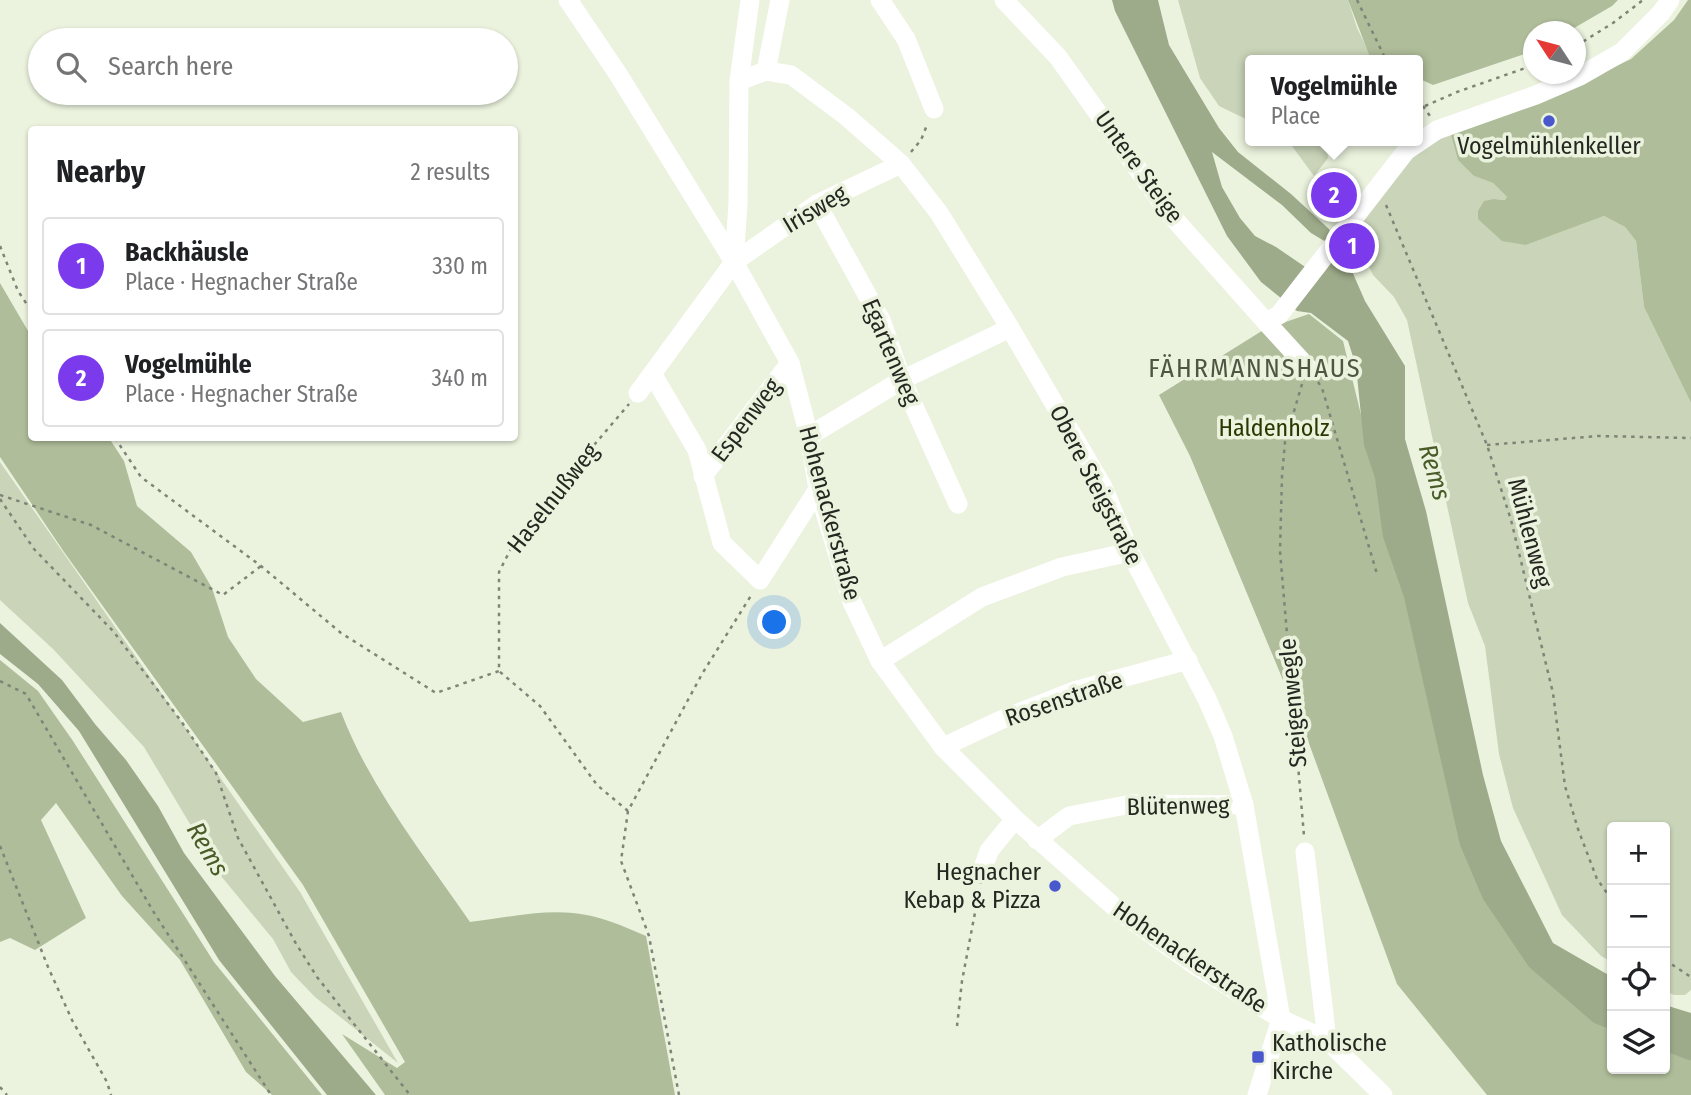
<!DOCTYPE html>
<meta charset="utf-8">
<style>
:root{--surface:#fff;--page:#f6f6f6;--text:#202124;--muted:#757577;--line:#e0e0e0;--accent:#7c3aed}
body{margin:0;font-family:"Fira Sans Condensed",sans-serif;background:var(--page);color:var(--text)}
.controls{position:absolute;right:21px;bottom:21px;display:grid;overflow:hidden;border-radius:7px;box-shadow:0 2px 5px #0004}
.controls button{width:63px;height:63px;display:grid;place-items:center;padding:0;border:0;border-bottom:2px solid var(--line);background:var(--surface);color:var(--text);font:35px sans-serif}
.compass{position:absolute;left:1523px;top:21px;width:63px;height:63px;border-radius:50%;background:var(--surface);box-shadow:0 2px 5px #0004;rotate:306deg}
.you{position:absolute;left:775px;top:623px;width:24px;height:24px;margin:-18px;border:5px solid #fff;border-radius:50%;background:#1a73e8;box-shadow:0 0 0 10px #1a73e833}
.badge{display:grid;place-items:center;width:46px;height:46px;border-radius:50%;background:var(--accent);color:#fff;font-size:23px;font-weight:700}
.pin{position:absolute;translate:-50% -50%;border:4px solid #fff;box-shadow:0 2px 7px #0006}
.popup{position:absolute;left:1245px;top:55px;width:178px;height:91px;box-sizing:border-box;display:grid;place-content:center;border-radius:7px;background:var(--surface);filter:drop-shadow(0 2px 5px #0005);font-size:23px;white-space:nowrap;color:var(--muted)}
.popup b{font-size:26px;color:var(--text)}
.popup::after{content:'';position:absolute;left:50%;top:100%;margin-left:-14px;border:14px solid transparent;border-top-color:var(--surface)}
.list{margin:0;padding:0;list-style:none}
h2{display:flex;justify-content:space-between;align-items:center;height:91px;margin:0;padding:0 28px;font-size:30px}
h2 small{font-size:23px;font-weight:400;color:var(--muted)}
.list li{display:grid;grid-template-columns:46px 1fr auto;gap:21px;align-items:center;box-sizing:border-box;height:98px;margin:0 14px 14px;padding:0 14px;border:2px solid var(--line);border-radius:7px}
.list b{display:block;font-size:26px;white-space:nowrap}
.list p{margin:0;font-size:23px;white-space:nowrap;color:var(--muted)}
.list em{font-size:23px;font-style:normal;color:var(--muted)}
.icon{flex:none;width:38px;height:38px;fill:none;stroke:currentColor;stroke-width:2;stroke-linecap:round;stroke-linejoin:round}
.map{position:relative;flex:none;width:1691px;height:1095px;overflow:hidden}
.search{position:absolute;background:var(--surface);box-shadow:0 2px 5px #0004;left:28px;top:28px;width:490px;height:77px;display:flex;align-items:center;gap:18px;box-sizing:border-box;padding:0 24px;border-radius:38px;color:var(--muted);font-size:26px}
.panel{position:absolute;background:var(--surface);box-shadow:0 2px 5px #0004;left:28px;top:126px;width:490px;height:315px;border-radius:7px}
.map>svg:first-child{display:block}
.green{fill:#c9d4b8}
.forest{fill:#afbd9a}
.water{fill:#9eab8a;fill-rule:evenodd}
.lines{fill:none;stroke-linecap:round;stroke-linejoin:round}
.path{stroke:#7f8477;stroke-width:2.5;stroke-dasharray:3.5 5;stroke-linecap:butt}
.minor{stroke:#fff;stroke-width:19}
.poi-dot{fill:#4a58cd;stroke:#ebf3de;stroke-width:2.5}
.labels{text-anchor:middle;stroke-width:7;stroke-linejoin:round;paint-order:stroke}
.poi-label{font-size:24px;fill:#252821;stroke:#ebf3de}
.street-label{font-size:24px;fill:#252821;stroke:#ebf3de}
.park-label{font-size:24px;fill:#293901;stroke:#ebf3de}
.neighbourhood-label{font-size:26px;letter-spacing:2px;fill:#4e5543;stroke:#ebf3de}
.water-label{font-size:26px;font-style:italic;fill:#495b27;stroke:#ebf3de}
</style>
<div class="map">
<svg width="1691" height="1095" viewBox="0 0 1691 1095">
<rect width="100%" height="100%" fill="#ebf3de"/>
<!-- green -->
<g class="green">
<polygon points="1178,0 1348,0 1357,28 1373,60 1250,60 1250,121 1219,106 1200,78"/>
<polygon points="1450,131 1474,176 1493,183 1507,197 1505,200 1494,199 1526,245 1604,216 1625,227 1636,241 1644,307 1691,403 1691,990 1685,995 1674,995 1665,991 1665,827 1612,827 1612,962 1601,956 1562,915 1513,808 1499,754 1485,646 1468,603 1407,320 1394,297 1373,275 1352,228 1394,170"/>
<polygon points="1284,141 1326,141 1328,158 1314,176 1292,146"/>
<polygon points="0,462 300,892 398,1063 315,997 291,972 273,939 221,876 144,747 53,649 0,600"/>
</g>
<!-- forest -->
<g class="forest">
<polygon points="1348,0 1618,0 1612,6 1569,31 1534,32 1533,51 1433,85 1418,78 1418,60 1378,60 1370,57"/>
<polygon points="1688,0 1691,0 1691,403 1644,307 1636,241 1625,227 1604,216 1526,245 1502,241 1478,219 1478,211 1484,201 1494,199 1505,200 1507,197 1493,183 1474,176 1458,160 1450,131 1543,101 1631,59 1674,20"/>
<path d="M0,283L31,336L32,438H109L124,461L137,506L191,552L212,588L228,637L256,679L303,722L341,712C370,788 424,855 470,922C504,918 538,910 573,913C598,915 623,926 646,936L675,1095H385L342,1034L397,1068L405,1062L303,885L64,552L0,457Z"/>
<polygon points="1309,314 1343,341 1384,509 1481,877 1612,1026 1612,1069 1665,1069 1665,1048 1691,1061 1691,1095 1487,1095 1397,984 1307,738 1190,456 1159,395 1265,329"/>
<polygon points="0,660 38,691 73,741 214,962 322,1095 272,1095 246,1072 180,960 122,896 56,803 41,820 86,918 35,950 10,938 0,942"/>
</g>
<!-- water -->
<g class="water">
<path d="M1112,0H1158L1169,45L1219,128L1238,152L1291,194L1329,229L1348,262L1365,301L1405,366V439L1426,511L1483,775L1501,841L1553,943L1612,977V1030L1594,1023L1529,967L1483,899L1460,845L1404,597L1383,537L1375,478L1364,445L1356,366L1348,341L1311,313L1297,311L1261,282L1227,236L1115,11ZM1212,152L1282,205L1311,233L1326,242L1317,275L1276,247L1255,236L1240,218L1222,187Z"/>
<polygon points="0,623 62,680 95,724 126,760 158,806 184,853 275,976 376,1095 327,1095 219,960 79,731 38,684 0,654"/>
<polygon points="1665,1005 1691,1013 1691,1061 1665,1051"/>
</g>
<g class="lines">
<!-- path -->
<g class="path">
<polyline points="1357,0 1386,60"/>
<polyline points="1576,46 1613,23 1643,0"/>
<polyline points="1418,99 1430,116"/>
<polyline points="1425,106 1457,92 1534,65"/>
<polyline points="911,152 921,140 927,125"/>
<polyline points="1386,205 1487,445 1511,520 1553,693 1565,786 1578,829 1597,879 1612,900"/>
<polyline points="0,246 18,291 32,312"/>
<polyline points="1318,382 1322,388 1377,574"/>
<polyline points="1302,384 1285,442 1282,476 1280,551 1304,836"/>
<polyline points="115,438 141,477 261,566 341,633 436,693 499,671"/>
<polyline points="1487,445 1598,436 1691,438"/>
<polyline points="0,495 91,525 223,595 261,566"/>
<polyline points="0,499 34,549 113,631 181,721 216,773 238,838 295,942 317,977 410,1095"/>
<polyline points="0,681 26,694 153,911 271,1095"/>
<polyline points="628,811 597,785 540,706 499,671 499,572 519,533 629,404"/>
<polyline points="0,846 48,967 72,1020 107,1082 111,1095"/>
<polyline points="1665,960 1691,977"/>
<polyline points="957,1026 962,981 981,881"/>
<polyline points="0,1087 7,1095"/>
<polyline points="679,1095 649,936 621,861 628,811 702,674 752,594"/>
</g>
<!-- minor -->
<g class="minor">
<polyline points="568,0 618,74 734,262 790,363 809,436 818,489 852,602 880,661 943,747 1015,819 1120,912 1196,966 1281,1019 1327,1040 1383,1095"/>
<polyline points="880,0 906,39 934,109"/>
<polyline points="1004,0 1058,57 1169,213 1266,322 1279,315 1406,151 1437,130 1536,95 1580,76 1622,52 1661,13 1670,0"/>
<polyline points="766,71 780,0"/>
<polyline points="739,81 766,71 791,75 846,116 901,164 939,213 1010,328 1103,487 1130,552 1207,699 1223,736 1244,805 1281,1019 1257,1095"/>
<polyline points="817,204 881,320 902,380 958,504"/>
<polyline points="734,262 738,204 739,81 750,0"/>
<polyline points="1266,322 1308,368"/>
<polyline points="653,375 697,450 722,543 760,580 818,489"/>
<polyline points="638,393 734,262 817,204 901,164"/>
<polyline points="809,436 902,380 1010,328"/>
<polyline points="703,476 790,363"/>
<polyline points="880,661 982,597 1062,567 1130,552"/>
<polyline points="943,747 1005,718 1074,691 1188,660"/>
<polyline points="1037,840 1069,816 1131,804 1244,805"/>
<polyline points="1305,852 1327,1040"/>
<polyline points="984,865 989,851 1015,819"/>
</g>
</g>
<!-- markers -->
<g class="poi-dot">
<circle cx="1549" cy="121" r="7"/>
<circle cx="1055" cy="886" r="7"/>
<rect x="1251" y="1050" width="14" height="14" rx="3.5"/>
</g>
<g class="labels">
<!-- poi labels -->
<g class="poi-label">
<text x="1549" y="154">Vogelmühlenkeller</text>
<text x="1041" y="880" text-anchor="end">Hegnacher<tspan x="1041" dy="28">Kebap &amp; Pizza</tspan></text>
<text x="1272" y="1051" text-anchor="start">Katholische<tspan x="1272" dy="28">Kirche</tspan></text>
</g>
<!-- street labels -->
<g class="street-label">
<text transform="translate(1139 167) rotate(54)" y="8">Untere Steige</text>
<text transform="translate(815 209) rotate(-31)" y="8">Irisweg</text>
<text transform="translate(891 352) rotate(67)" y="8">Egartenweg</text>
<text transform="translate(746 420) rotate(-53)" y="8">Espenweg</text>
<text transform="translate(1096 485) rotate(63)" y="8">Obere Steigstraße</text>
<text transform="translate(553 498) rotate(-52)" y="8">Haselnußweg</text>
<text transform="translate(830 513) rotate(75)" y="8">Hohenackerstraße</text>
<text transform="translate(1530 533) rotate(75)" y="8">Mühlenweg</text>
<text transform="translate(1064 699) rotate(-19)" y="8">Rosenstraße</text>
<text transform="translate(1293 703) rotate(-95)" y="8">Steigenwegle</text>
<text transform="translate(1178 806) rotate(-1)" y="8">Blütenweg</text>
<text transform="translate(1190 957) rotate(34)" y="8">Hohenackerstraße</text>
</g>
<!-- park labels -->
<g class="park-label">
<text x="1274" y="436">Haldenholz</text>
</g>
<!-- neighbourhood labels -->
<g class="neighbourhood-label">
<text x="1255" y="377">FÄHRMANNSHAUS</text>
</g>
<!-- water labels -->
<g class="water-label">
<text transform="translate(1435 472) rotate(74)" y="9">Rems</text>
<text transform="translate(208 849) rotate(60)" y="9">Rems</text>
</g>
</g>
</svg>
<div class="controls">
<button>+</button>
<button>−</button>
<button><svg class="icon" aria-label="locate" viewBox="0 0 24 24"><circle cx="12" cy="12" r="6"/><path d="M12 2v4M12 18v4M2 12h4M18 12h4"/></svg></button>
<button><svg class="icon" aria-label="layers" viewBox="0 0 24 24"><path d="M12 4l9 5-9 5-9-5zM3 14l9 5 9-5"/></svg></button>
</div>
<svg class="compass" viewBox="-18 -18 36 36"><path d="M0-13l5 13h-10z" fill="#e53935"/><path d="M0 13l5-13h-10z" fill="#757577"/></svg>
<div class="you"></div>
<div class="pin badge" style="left:1352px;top:246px">1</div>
<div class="pin badge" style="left:1334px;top:195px">2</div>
<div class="popup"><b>Vogelmühle</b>Place</div>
<div class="search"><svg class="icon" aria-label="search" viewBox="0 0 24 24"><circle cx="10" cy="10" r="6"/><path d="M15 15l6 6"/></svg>Search here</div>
<section class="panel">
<h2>Nearby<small>2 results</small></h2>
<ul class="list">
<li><span class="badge">1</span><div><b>Backhäusle</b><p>Place · Hegnacher Straße</p></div><em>330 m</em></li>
<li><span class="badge">2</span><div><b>Vogelmühle</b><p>Place · Hegnacher Straße</p></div><em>340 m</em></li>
</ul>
</section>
</div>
